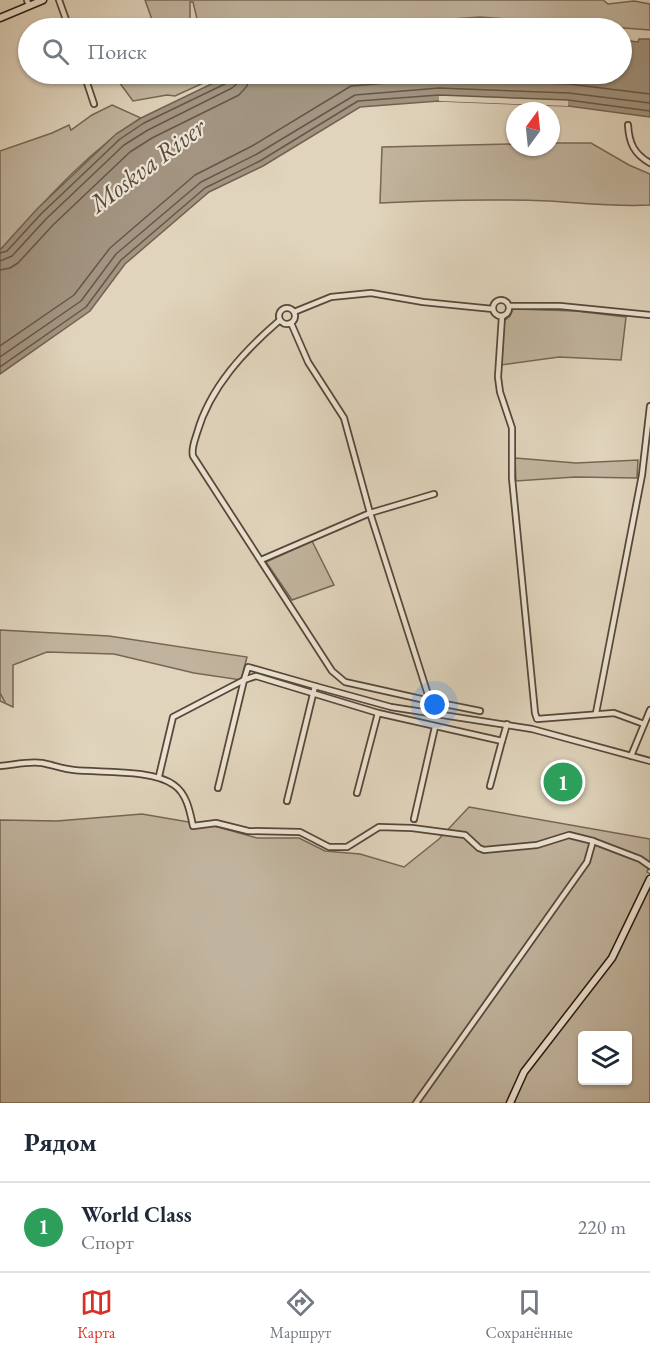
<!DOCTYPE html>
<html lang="ru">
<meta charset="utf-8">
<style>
:root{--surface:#fff;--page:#f2f2f3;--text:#1f2937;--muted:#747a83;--line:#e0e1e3;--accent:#d93025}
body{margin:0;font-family:"EB Garamond",serif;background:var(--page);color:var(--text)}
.controls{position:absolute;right:18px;bottom:18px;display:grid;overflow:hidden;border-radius:6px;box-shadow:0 2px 4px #0004}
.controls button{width:54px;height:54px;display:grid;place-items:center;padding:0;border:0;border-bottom:2px solid var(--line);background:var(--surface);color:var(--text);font:30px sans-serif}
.compass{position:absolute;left:506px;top:102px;width:54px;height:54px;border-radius:50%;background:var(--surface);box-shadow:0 2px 4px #0004;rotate:15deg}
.you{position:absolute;left:435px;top:705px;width:21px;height:21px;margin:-15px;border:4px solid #fff;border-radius:50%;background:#1a73e8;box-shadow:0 0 0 9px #1a73e833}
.badge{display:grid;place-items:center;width:39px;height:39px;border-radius:50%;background:var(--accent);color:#fff;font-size:20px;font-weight:700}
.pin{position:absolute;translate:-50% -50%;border:3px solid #fff;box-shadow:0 2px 6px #0006}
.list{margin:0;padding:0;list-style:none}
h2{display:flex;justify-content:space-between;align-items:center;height:78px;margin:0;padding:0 24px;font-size:26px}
h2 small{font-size:20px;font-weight:400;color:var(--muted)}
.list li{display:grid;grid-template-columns:39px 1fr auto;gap:18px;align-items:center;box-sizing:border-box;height:90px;padding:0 24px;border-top:2px solid var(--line)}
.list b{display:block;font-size:22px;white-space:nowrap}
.list p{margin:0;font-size:20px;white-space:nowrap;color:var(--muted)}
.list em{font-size:20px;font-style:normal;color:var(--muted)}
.icon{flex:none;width:33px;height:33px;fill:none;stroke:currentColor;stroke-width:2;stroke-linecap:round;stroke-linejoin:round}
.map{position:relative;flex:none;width:650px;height:1103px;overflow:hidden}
.search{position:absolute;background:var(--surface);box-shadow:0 2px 4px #0004;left:18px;right:18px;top:18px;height:66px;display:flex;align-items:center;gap:15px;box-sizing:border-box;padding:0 21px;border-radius:33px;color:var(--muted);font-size:22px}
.sheet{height:168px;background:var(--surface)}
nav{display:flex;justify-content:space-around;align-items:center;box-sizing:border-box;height:84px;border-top:2px solid var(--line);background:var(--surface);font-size:16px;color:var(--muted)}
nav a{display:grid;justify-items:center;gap:3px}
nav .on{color:var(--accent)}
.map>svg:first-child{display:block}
.green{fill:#c1b49e;stroke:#766655;stroke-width:1.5;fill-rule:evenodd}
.water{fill:#a29480;stroke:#726252;stroke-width:1.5}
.pier{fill:#e0d4bc}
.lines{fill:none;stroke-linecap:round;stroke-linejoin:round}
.shore{stroke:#665646;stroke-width:1.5}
.stream{stroke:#726252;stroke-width:1.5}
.street-casing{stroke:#584738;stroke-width:8}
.secondary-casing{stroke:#2b180c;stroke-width:9}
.street{stroke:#ebe3d3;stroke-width:4.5}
.secondary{stroke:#ebe3d3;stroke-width:6}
.labels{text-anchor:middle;stroke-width:4.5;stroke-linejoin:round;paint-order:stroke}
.water-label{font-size:26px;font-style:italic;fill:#5b4a3a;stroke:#ebe3d3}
</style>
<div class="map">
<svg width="650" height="1103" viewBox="0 0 650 1103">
<rect width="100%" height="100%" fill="#e0d4bc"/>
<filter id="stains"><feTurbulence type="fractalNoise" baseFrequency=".00333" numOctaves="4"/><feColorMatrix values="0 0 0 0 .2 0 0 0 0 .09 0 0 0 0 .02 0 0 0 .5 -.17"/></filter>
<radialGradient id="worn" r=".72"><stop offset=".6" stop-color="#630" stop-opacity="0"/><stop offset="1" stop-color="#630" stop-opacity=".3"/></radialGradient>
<!-- green -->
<g class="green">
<path d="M145,0H603L608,4L634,1L650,4V30L480,17L343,27C330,20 323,19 308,22L305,28H206L197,19L193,2H190V17L187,28H155Z"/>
<polygon points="124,74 138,77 143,74 223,74 175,96 167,95 133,101 119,82 119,78"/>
<path d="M112,105L141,118C87,152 43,203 0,250V151L52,133L69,125L71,130L92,115Z"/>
<path d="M551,143H591L629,165L650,174V205C616,207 583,203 549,201C493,199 436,200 380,203L382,147L515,144V147H551Z"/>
<polygon points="513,309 576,311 626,317 621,360 559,357 501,365 504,321 510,316"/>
<polygon points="515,458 576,463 638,460 637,478 575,477 516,481"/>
<polygon points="312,541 334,585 292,600 266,562"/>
<polygon points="0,630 109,636 247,657 241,680 194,673 114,654 47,652 13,665 13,707 0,701"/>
<path d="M469,807L650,839V864L647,872L650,874V1103H0V820L57,821L142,814L218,827L257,838H299L325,851L360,854L404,867L439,839ZM582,1036H628V1080H582Z"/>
</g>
<!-- water -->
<polygon class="water" points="639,39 650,39 650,117 568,106 439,101 360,107 263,166 209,192 125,264 90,311 0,374 0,250 37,209 116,134 141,118 232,74 622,74 622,40 638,42"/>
<!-- pier -->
<polygon class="pier" points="439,95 568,100 568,106 439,101"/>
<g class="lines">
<!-- shore -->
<g class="shore">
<polyline points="0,253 7,251 41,214 120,139 144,123 229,82 232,74"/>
<polyline points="0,261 12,256 46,219 124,145 148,130 232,88 239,82 240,74"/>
<polyline points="0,270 10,268 18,263 53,225 130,152 152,138 239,95 247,86 249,74"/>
<polyline points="0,346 74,295 110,248 195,175 252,146 351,86 440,79 569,84 650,94"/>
<polyline points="0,357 81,301 116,254 201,182 257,154 355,95 439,88 569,93 650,103"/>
<polyline points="0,367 86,307 121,260 205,188 260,161 358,101 439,95 568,100 650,111"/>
</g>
<!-- stream -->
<polyline class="stream" points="0,693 5,702"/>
<defs>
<g id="street">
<polyline points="27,0 29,6"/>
<polyline points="59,0 69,28"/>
<polyline points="84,74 94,104"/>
<path d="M628,125C629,143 634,154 650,163"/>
<circle cx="501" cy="308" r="8"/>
<polyline points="510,306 560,306 650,315"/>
<circle cx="287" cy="316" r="8"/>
<polyline points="294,312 331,297 371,293 423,302 493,309"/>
<polyline points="502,316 498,377 500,392 512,428 512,478 535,713 537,719 614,713 644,724"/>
<path d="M280,320C245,350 210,387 197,433C195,440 191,448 193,456L332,671L345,682L430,701"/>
<polyline points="291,323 308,362 344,418 370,513 430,701 480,711"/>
<polyline points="261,560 370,513 434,494"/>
<polyline points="244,680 256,676 378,713 502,741 490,786"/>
<polyline points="244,680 248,667 315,686"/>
<polyline points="596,713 642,475 650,406"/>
<polyline points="502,741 507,724"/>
<polyline points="631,756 650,710"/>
<path d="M0,766C13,765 29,761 42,763C53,765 63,769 74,770C101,773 153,769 174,785C187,794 190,812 193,826L216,823L248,831L300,832L329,847H347L379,827L412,828L465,835L479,848L484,850L537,845L569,835L593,841L640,859L650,866"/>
<polyline points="159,776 173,717 244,680 218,788"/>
<polyline points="357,793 378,713"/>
<polyline points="287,801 315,686 391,707 532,729 650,761"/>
<polyline points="414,819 435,727"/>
<polyline points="416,1103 587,862 593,841"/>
</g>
<g id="secondary">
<polyline points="0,18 43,0"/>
<polyline points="510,1103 524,1072 612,958 650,879"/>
</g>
</defs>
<!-- street casing -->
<use href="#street" class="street-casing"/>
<!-- secondary casing -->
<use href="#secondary" class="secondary-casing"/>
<!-- street -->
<use href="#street" class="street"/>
<!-- secondary -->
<use href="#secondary" class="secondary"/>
</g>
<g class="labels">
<!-- water labels -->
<g class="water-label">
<text transform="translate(147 165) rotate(-37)" y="9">Moskva River</text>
</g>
</g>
<rect width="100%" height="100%" filter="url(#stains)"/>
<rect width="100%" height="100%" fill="url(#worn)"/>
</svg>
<div class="controls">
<button><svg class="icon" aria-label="layers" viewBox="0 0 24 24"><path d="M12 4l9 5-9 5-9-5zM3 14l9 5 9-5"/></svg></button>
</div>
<svg class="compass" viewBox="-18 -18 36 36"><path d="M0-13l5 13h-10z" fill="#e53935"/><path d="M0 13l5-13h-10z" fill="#747a83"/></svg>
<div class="you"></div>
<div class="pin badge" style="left:563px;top:782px;background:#2e9e5b">1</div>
<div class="search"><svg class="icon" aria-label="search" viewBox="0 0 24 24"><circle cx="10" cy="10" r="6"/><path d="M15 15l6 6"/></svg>Поиск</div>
</div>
<section class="sheet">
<h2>Рядом<small></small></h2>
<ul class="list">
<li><span class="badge" style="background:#2e9e5b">1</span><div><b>World Class</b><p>Спорт</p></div><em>220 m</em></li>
</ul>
</section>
<nav>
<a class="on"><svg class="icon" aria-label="map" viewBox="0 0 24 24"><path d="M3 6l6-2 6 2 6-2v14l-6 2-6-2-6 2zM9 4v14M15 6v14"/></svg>Карта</a>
<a><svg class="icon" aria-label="directions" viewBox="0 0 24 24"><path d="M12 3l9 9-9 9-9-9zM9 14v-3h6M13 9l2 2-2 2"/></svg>Маршрут</a>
<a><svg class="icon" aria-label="saved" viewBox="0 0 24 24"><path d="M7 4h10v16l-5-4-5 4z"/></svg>Сохранённые</a>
</nav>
